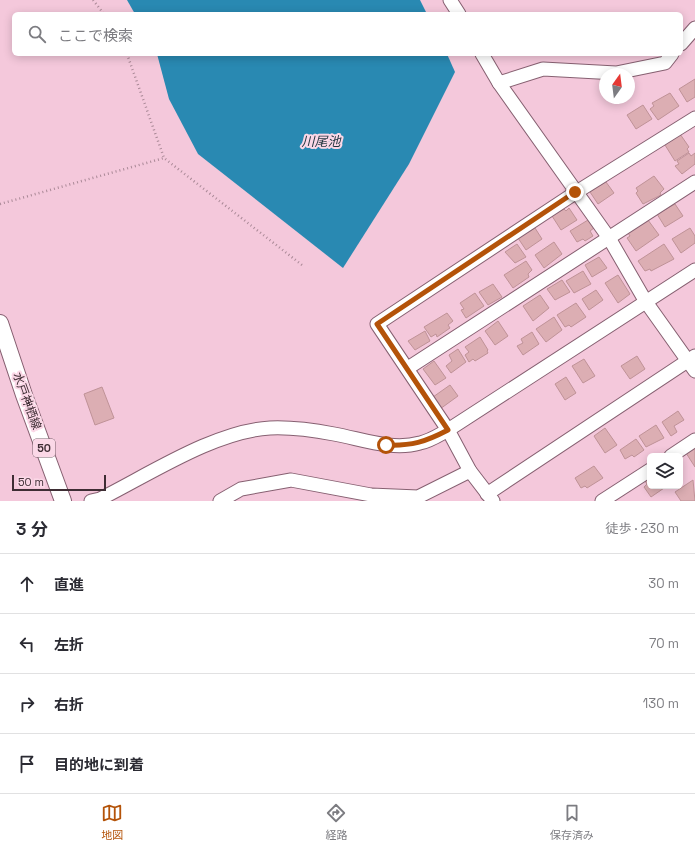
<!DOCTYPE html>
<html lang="ja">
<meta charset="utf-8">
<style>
:root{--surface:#fff;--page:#f7f7f7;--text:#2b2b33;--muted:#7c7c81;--line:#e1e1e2;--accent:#b45309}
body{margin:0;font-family:"Space Grotesk","Noto Sans JP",sans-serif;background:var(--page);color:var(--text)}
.controls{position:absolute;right:12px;bottom:12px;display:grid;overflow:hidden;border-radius:6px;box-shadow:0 2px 10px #0003}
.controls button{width:36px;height:36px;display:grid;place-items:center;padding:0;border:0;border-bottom:1px solid var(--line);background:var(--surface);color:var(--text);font:20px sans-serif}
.compass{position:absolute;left:599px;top:68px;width:36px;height:36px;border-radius:50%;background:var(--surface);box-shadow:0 2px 10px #0003;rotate:14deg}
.scale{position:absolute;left:12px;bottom:10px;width:94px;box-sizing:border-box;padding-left:4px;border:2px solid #3e2d34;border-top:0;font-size:11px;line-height:14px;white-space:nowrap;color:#3e2d34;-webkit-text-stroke:3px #fbd8e7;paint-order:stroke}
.stop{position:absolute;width:12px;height:12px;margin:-9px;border:3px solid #b45309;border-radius:50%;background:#fff}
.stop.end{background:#b45309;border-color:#fff;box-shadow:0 1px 4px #0008}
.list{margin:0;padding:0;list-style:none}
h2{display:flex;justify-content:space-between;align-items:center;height:52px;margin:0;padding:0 16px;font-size:17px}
h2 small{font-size:13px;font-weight:400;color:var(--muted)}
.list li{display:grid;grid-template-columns:26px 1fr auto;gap:12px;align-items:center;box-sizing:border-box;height:60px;padding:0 16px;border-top:1px solid var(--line)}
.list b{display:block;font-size:15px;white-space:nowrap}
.list em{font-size:13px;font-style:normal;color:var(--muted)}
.icon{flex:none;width:22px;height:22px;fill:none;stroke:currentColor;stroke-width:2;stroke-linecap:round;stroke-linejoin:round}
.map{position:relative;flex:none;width:695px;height:501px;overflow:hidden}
.search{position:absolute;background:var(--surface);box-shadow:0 2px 10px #0003;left:12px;right:12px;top:12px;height:44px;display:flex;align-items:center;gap:10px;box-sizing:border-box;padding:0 14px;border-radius:6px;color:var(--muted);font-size:15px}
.sheet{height:292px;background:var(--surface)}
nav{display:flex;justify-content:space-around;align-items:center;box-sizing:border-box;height:56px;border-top:1px solid var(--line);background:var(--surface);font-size:11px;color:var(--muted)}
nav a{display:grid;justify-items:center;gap:2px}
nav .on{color:var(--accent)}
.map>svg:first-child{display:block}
.water{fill:#2989b2}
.building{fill:#dcaeb3;stroke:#bf9297}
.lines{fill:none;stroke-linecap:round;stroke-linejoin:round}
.minor-casing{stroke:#866071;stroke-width:15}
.major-casing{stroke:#866071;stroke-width:18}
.path{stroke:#aa8997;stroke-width:2.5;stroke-dasharray:1 3;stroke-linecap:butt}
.minor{stroke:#fff;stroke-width:13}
.major{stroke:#fff;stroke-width:16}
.route{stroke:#b45309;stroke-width:5}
.labels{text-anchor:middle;stroke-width:4;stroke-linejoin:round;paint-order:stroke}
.shield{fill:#fbd8e7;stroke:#77606a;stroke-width:1}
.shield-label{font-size:11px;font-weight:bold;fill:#3e2d34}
.street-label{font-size:12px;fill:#3e2d34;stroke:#fbd8e7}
.water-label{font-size:13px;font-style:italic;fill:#1e333d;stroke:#fbd8e7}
</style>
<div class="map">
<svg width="695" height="501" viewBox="0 0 695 501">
<rect width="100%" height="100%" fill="#f4c8db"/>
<!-- water -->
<g class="water">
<polygon points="127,0 420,0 427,14 135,14"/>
<polygon points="157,54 447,54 455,72 409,164 343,268 198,154 169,99"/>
</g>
<!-- building -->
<g class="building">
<polygon points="695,79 695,97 687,102 679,89"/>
<polygon points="670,93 679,106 658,120 650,109 654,106 652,103"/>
<polygon points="643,105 652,119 636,129 627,115"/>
<polygon points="680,134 689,147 687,149 689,152 675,161 665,145"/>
<polygon points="689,153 691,156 695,153 695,164 682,174 675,166 679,164 677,161"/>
<polygon points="654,176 664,189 660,193 661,195 643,204 636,193 638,191 636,188"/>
<polygon points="606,182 614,193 598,204 590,192"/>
<polygon points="675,204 683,216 665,227 657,214"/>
<polygon points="569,208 577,220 561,230 552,216 564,209 566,211"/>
<polygon points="588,220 594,228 590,231 593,236 585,241 583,239 577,242 570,231"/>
<polygon points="648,220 659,235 636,251 627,238 630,236 628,233"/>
<polygon points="535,228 542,239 526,250 518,238"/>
<polygon points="690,228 695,236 695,243 681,253 672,239"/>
<polygon points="554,242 562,254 544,268 535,255"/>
<polygon points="517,244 526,257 515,263 505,252"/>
<polygon points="664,244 674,259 651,271 650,269 645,271 638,261"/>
<polygon points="599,257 607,268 592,277 585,265"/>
<polygon points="526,261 532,270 528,274 529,277 513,288 504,275"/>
<polygon points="583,271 591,284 574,293 566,281"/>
<polygon points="618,275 630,294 618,303 605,283"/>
<polygon points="562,280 570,292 555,300 547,289"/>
<polygon points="493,284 502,297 488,305 479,292"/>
<polygon points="596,290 603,300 589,310 582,299"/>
<polygon points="475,293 484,306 466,318 461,310 464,309 460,303"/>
<polygon points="540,295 549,308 533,321 523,306"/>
<polygon points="576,303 586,317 571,327 569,325 565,327 557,315"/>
<polygon points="447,313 453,321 448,325 450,328 437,337 436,334 431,337 424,327"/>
<polygon points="554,317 562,330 546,342 536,329"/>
<polygon points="498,321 508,336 495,345 485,331"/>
<polygon points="425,331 430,341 415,350 408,341"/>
<polygon points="532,332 539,344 523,355 517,346 523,343 521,339"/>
<polygon points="480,337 488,350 487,351 488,353 475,361 473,359 469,362 465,355 469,352 465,347"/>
<polygon points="458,349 466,362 451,373 446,366 452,361 449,355"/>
<polygon points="637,356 645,369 630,379 621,366"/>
<polygon points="584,359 595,376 583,383 572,366"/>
<polygon points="434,361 446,378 435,385 423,369"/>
<polygon points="566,377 576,393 565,400 555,384"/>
<polygon points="450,385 458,396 440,409 433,397"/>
<polygon points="102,387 114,418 95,425 84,394"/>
<polygon points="678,411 684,420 674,426 677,432 671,436 662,422"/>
<polygon points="656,425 664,438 646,447 639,436"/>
<polygon points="605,428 617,445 605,453 594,436"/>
<polygon points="636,439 644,450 634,457 632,455 625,459 620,450"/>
<polygon points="695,447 695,467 686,453"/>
<polygon points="594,466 603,478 587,488 585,486 581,488 575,478"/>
<polygon points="650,478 650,486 667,486 651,497 644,487 647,484 645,481"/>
<polygon points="693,480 695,501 681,501 675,492"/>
</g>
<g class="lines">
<defs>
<g id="minor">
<polyline points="450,0 459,14"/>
<polyline points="681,44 695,28"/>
<polyline points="482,54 499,83 609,238 646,302 695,371"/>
<polyline points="499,83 543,69 616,73 665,63 672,54"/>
<polyline points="408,368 695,182"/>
<polyline points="671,456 695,440"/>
<polyline points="487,494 695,356"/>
<path d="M91,501L100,499C150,474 215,431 270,428C292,427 313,430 334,434C362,439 392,451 420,443C430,441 439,435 448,430L695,270"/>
<polyline points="220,501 241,489 291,480 371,495 418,497 470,471"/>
<polyline points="493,501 470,471 448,430 377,324 575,193 695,118"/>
<polyline points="602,501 650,470"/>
</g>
<polyline id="major" points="0,323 24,395 63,501"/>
</defs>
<!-- minor casing -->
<use href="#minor" class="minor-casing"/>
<!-- major casing -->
<use href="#major" class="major-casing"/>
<!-- path -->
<g class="path">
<polyline points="93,0 104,14"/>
<polyline points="127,54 164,158 302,265"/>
<polyline points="0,204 164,158"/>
</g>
<!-- minor -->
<use href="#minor" class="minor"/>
<!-- major -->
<use href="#major" class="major"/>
</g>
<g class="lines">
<!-- route -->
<path class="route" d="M386,445C412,446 425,442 448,430L377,324L575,192"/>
</g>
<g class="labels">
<!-- shield labels -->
<rect class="shield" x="33" y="439" width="22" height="18" rx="3"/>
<g class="shield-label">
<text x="44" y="452">50</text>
</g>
<!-- street labels -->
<g class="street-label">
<text transform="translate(27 401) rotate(70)" y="4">水戸神栖線</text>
</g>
<!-- water labels -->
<g class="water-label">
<text x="321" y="146">川尾池</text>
</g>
</g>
</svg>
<div class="controls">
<button><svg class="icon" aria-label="layers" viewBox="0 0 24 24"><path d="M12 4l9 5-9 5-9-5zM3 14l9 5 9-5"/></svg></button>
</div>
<svg class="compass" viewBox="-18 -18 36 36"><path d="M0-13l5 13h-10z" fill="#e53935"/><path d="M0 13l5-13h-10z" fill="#7c7c81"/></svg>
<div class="scale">50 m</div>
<div class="stop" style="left:386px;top:445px"></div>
<div class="stop end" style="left:575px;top:192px"></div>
<div class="search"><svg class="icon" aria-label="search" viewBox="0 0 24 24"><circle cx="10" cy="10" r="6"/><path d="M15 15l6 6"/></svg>ここで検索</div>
</div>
<section class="sheet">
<h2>3 分<small>徒歩 · 230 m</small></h2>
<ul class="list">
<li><svg class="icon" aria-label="ahead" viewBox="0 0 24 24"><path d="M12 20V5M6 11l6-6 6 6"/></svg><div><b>直進</b></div><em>30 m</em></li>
<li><svg class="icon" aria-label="left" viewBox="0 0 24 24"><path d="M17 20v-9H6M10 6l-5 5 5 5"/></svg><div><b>左折</b></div><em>70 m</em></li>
<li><svg class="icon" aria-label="right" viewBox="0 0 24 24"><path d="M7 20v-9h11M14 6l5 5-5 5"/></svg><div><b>右折</b></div><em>130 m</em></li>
<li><svg class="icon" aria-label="arrive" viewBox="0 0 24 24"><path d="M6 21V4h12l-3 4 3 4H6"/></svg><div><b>目的地に到着</b></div></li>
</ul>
</section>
<nav>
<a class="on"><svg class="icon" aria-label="map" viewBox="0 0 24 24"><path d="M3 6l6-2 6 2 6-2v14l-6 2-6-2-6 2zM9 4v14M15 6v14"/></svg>地図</a>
<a><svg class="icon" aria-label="directions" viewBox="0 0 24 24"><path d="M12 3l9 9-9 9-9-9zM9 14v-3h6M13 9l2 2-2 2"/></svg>経路</a>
<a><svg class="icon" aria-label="saved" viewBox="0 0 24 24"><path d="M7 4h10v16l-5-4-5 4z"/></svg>保存済み</a>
</nav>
